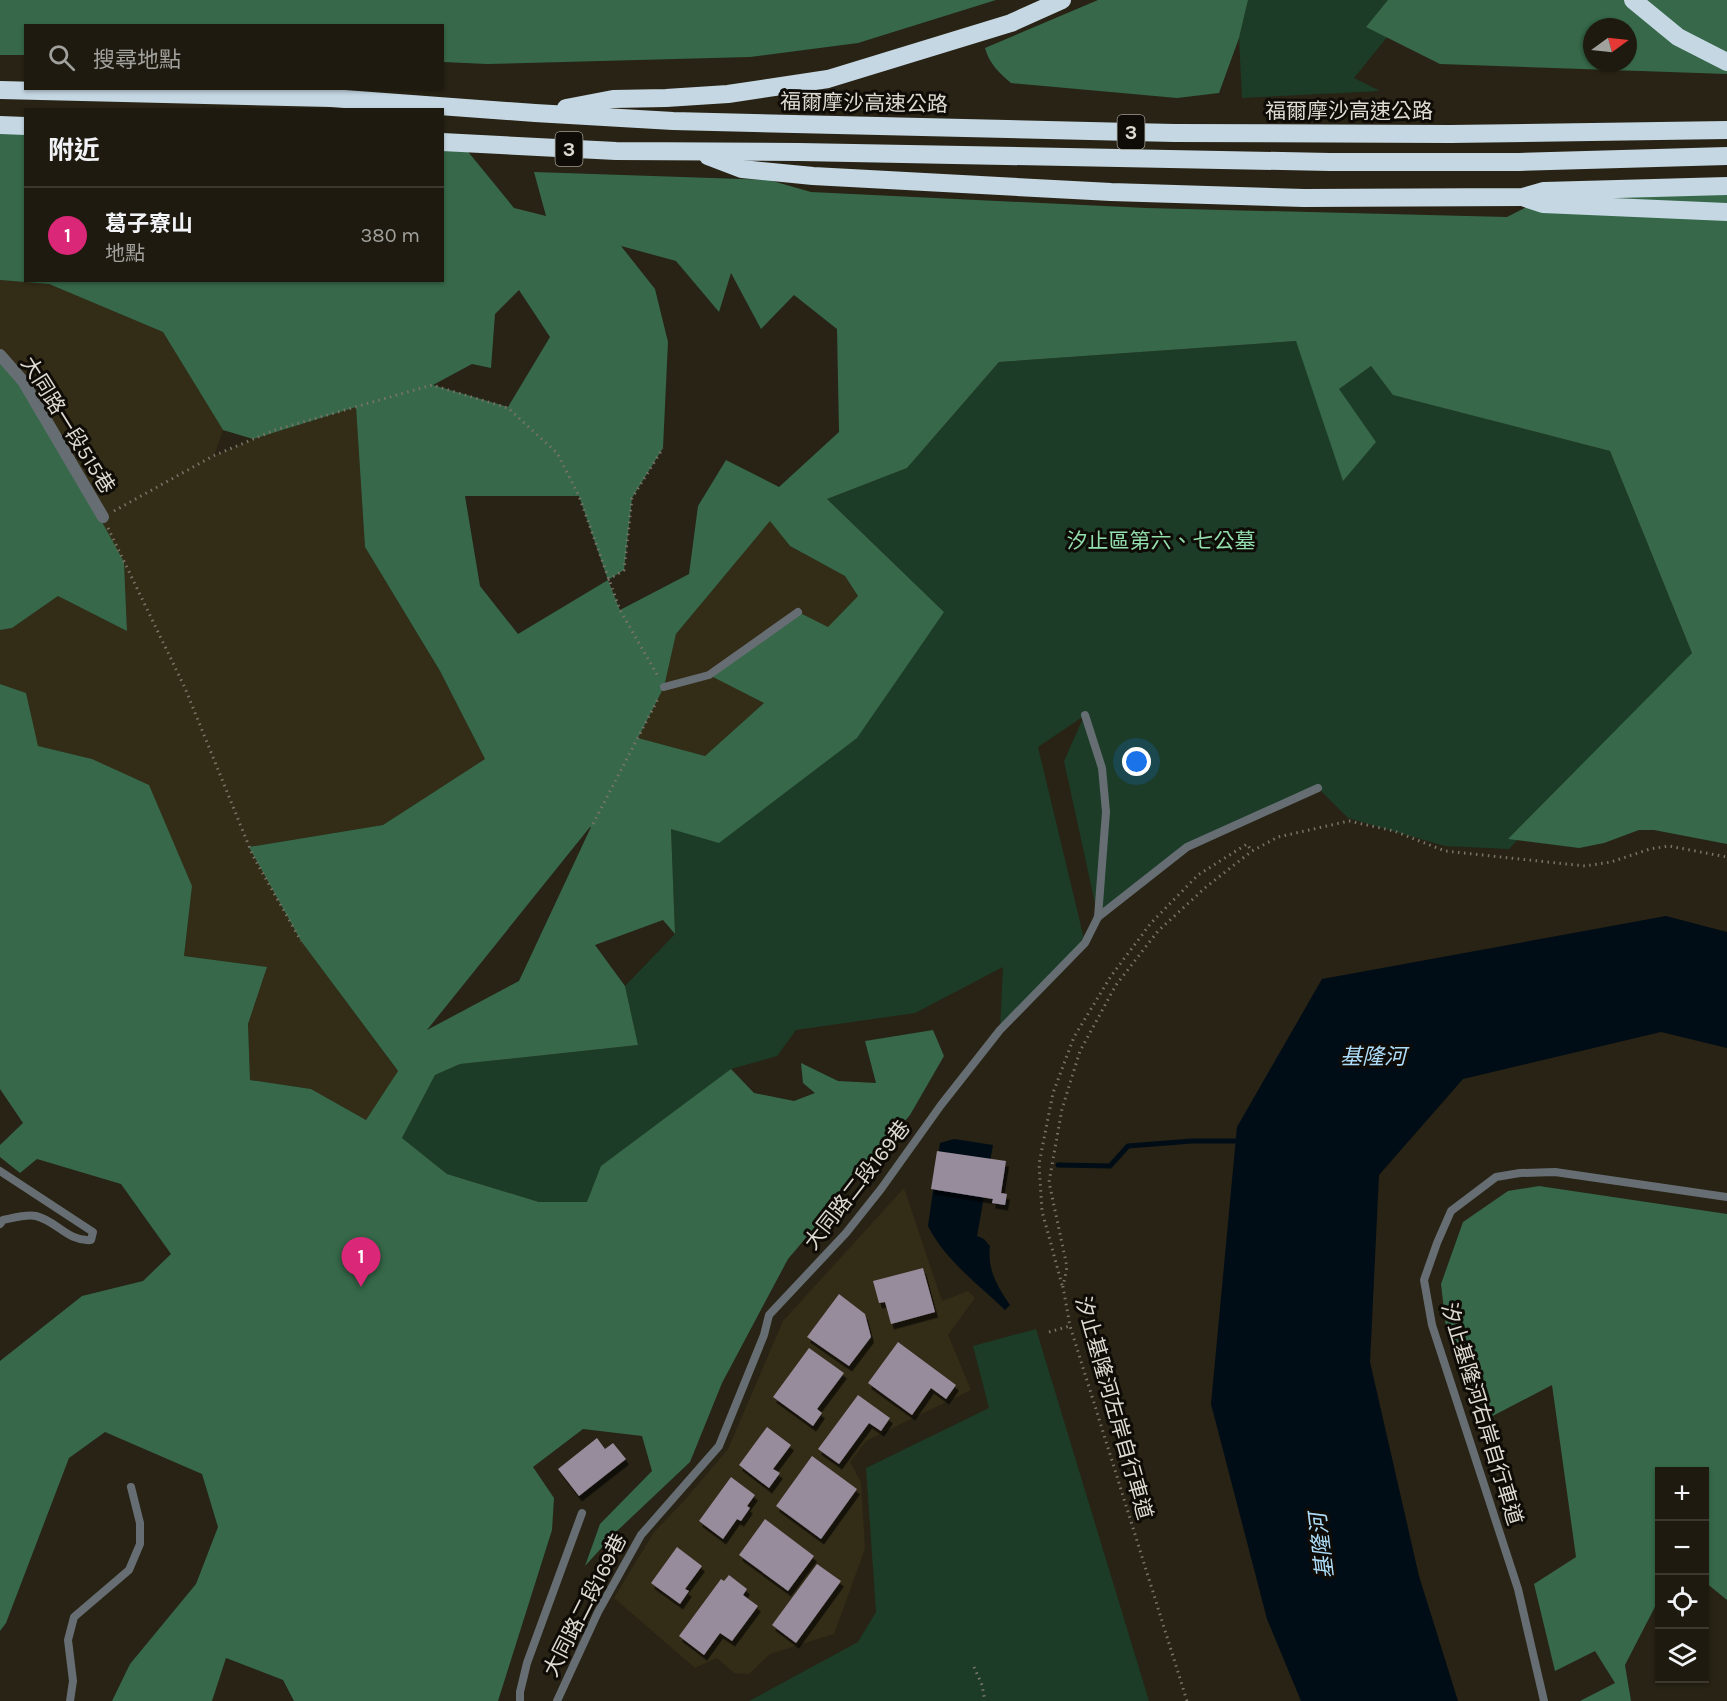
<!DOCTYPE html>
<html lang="zh-TW">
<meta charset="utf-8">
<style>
:root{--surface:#1e1a0f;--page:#2b271d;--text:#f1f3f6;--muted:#a1a19e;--line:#3c382f;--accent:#db2777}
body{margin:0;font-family:Karla,"Noto Sans TC",sans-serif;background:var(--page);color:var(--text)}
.controls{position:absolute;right:18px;bottom:18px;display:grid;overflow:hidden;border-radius:0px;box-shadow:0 2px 4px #0004}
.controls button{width:54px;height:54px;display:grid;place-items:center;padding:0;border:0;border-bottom:2px solid var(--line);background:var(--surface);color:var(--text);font:30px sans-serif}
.compass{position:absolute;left:1583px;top:18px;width:54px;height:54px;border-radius:50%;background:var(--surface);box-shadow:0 2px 4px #0004;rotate:75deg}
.you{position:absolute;left:1137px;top:762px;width:21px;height:21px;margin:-15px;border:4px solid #fff;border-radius:50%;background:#1a73e8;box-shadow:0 0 0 9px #1a73e833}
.badge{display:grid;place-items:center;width:39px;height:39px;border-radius:50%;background:var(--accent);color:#fff;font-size:20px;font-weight:700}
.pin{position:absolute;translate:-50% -50px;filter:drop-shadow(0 2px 3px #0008)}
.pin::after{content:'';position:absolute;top:32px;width:21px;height:18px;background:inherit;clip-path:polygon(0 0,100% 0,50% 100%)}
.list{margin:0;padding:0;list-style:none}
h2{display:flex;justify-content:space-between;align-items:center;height:78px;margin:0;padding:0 24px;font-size:26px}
h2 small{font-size:20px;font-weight:400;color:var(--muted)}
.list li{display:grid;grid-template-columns:39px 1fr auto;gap:18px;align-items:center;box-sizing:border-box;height:96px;padding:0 24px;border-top:2px solid var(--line)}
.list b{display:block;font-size:22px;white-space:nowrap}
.list p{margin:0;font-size:20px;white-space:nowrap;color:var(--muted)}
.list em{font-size:20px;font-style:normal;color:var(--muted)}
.icon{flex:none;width:33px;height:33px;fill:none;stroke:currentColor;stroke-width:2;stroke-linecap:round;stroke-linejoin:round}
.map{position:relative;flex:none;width:1727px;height:1701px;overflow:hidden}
.search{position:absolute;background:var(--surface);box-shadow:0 2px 4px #0004;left:24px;top:24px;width:420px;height:66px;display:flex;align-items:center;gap:15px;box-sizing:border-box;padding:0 21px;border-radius:0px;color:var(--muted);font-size:22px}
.panel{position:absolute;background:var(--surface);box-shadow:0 2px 4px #0004;left:24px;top:108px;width:420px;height:174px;border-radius:0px}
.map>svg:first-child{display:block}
.built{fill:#332c17}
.green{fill:#1c3c28}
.forest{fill:#366849;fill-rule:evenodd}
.water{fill:#010d16}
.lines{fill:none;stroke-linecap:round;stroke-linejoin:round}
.stream{stroke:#010d16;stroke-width:5}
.building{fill:#978c9c;filter:url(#shadow)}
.path{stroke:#787467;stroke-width:3;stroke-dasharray:1.5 4.5;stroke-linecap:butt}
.service{stroke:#666e73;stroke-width:8}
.minor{stroke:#666e73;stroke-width:12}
.motorway{stroke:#c4d7e3;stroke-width:18}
.labels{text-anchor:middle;stroke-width:6;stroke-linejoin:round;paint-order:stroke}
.shield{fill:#0f0c07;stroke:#a09c94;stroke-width:1.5}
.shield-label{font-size:20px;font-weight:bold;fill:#dedad1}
.street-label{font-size:21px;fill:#dedad1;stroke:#0f0c07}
.park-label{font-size:21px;fill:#92deac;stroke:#0f0c07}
.water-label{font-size:22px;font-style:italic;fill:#addcf8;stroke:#0f0c07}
</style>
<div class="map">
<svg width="1727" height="1701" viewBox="0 0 1727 1701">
<defs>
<filter id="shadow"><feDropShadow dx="3" dy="5.5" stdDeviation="0" flood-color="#0009"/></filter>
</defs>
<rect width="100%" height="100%" fill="#282314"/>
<!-- built -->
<g class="built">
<polygon points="0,280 49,284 163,332 223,430 214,456 275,430 356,407 365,547 440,671 485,759 383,825 250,847 301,941 398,1072 366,1120 311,1089 250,1080 248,1024 267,967 184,956 192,886 92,759 37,746 26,693 0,684 0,630 12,628 58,596 127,630 124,562 0,355"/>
<polygon points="770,520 790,546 845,576 858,596 828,627 710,675 764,703 705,756 637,738 664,687 676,634"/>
<polygon points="904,1188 942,1301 968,1291 975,1298 948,1335 971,1390 866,1441 850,1462 861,1482 865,1549 834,1634 770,1654 749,1674 734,1673 717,1658 695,1668 614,1598 654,1532 682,1503 728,1449 783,1321"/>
</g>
<!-- green -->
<g class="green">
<polygon points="1248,0 1417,0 1354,78 1380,91 1242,98 1239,38"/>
<polygon points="1296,341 1338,389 1371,366 1394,395 1610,451 1692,653 1509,849 1445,846 1348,818 1318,788 1187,847 1098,917 1064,761 1084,716 1038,747 1085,943 1000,1030 1003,967 915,1013 796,1030 777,1056 731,1069 588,1202 539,1202 447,1174 402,1138 435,1075 460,1064 638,1045 625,986 675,934 671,829 944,612 827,499 907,468 999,362"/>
<polygon points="1036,1329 1149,1701 749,1701 858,1642 876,1612 866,1468 989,1408 973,1346"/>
</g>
<!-- forest -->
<g class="forest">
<polygon points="0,0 996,0 858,43 750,57 487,64 443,62 442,26 26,26 25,55 0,55"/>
<path d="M1098,0H1248L1239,38L1219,93L1177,98L1011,83C999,73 989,63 985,48Z"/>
<path d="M1388,0H1727V74L1440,64L1366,27ZM1592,27H1628V63H1592Z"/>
<path d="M0,130H25L26,280H442L443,137H456L514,208L546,216L534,172L769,180L811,192L1146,208L1507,217L1546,197L1727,191V844L1654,830H1639L1604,843L1579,848L1508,839L1692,653L1610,451L1393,395L1371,366L1339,389L1376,442L1343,481L1296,341L999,362L907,468L827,499L944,612L857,738L719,843L671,829L675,934L663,920L595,945L625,986L638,1045L460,1064L435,1075L402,1138L447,1174L539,1202H587L601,1166L731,1069L754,1093L794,1101L815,1093L803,1083L801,1063L838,1081L876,1083L865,1041L933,1030L944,1056L910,1115L788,1259L722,1383L690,1462L617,1531L585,1566L600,1524L652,1471L642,1436L583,1429L533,1467L554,1498L552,1530L498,1701H294L283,1680L226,1658L212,1701H112L130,1664L196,1584L218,1527L202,1474L105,1432L69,1458L6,1623L0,1631V1361L82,1296L143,1281L171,1254L121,1184L37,1159L20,1173L0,1157V1145L23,1123L0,1089V684L26,693L38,746L92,759L149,785L192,886L184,956L267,967L248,1024L250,1080L311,1089L366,1120L398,1071L301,941L249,847L383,825L485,759L440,671L365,547L356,407L253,439L223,430L163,332L49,284L0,280ZM621,246L676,261L719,312L731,273L761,329L794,295L837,329L839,432L779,487L726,460L698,506L689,574L620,610L608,580L624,570L632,498L663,448L668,342L655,289ZM519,290L550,337L508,407L433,385L472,364L491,368L495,314ZM465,496H579L608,580L518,634L480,586ZM770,521L790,546L845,576L858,596L828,627L798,612L709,675L764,703L705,756L638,738L664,687L676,634ZM591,827L519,981L427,1030L590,827Z"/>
<polygon points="0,355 51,429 124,562 127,631 58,596 12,628 0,630"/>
<polygon points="1539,1186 1727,1214 1727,1600 1705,1582 1704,1472 1660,1472 1659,1599 1625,1665 1631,1701 1580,1701 1615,1683 1595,1651 1555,1671 1534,1584 1576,1557 1552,1385 1487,1419 1446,1328 1441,1284 1463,1222 1508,1191"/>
</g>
<!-- water -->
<g class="water">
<polygon points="1666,916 1727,932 1727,1048 1661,1032 1463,1079 1379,1175 1370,1362 1419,1576 1458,1701 1301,1701 1267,1619 1211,1404 1237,1127 1322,979"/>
<path d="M954,1139L993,1145L977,1236L984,1239L990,1246C987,1269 997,1286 1010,1305L1005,1310C979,1285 944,1259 928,1226L940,1143Z"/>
</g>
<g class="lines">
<!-- stream -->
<polyline class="stream" points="1058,1165 1110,1166 1128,1146 1192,1141 1242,1141"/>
</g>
<!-- building -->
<g class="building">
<polygon points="937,1151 1006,1161 1001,1193 1007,1194 1005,1205 992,1203 993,1199 931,1189"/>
<polygon points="923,1268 935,1312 891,1324 885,1302 879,1303 873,1281"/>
<polygon points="839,1294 865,1314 871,1337 849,1366 807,1337"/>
<polygon points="898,1342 956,1385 946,1399 931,1388 912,1415 868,1383"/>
<polygon points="809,1348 844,1373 817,1409 822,1413 813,1426 773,1397"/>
<polygon points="858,1395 890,1418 881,1431 869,1423 839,1464 818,1449"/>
<polygon points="767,1427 791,1445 773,1469 780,1473 769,1488 739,1465"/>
<polygon points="597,1438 605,1449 613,1443 626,1459 579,1496 558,1469"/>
<polygon points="812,1456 857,1489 821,1539 776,1506"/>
<polygon points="731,1477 755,1495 747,1506 750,1508 741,1521 737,1519 723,1539 699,1521"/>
<polygon points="765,1519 814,1556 788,1591 739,1555"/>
<polygon points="677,1547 702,1566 685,1589 689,1591 680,1604 651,1583"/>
<polygon points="817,1564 841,1581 796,1643 772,1625"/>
<polygon points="729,1575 747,1589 743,1595 758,1606 732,1641 720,1633 704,1655 679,1636 721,1579 724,1581"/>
</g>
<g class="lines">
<!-- path -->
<g class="path">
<polyline points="114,511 213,456 275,430 432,385 508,408 557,453 579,496 620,610 659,678"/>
<polyline points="108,528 185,688 253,856 301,941"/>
<polyline points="608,580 624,570 632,498 663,448"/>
<polyline points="593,824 659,697"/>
<polyline points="1062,1285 1042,1211 1039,1164 1053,1093 1074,1037 1111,976 1151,923 1198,875 1247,844 1251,850"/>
<polyline points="1049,1332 1070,1326"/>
<polyline points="974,1667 982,1685 985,1701"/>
<polyline points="1187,1701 1070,1326 1063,1287 1067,1267 1049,1182 1062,1109 1080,1051 1116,985 1158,931 1206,887 1252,851 1278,837 1349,821 1394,831 1445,851 1585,866 1611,862 1650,849 1669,846 1727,857"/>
</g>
<!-- service -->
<g class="service">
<polyline points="664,687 709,675 798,612"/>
<polyline points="1098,917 1187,847 1318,788"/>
<path d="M0,1171L93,1232L91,1240C68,1242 57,1221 36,1216C26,1214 13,1218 3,1220L0,1224"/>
<polyline points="70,1701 73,1681 68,1640 74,1617 129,1570 140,1544 140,1523 131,1487"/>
<polyline points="520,1701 520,1692 527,1663 582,1513"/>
<polyline points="557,1701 598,1612 641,1535 719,1446 764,1335 769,1315 846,1233 881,1189 941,1105 1000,1030 1085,943 1098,917 1106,812 1102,768 1085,715"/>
<polyline points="1544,1701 1518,1589 1432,1325 1424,1280 1437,1243 1451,1211 1496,1177 1520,1173 1555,1172 1727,1197"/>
</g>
<!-- minor -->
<polyline class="minor" points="0,355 23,381 103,517"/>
<!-- motorway -->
<g class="motorway">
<polyline points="1633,0 1678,37 1727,62"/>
<polyline points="0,90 331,98 535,113 673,121 1174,133 1450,134 1727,130"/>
<polyline points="566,108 613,99 666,98 728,94 828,79 1011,23 1062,0"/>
<polyline points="0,125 26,126"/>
<polyline points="442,142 616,151 799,152 1330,162 1519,162 1727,156"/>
<polyline points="708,156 742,169 813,176 1111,192 1304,198 1523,197 1544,191 1727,186"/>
<polyline points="1525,198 1543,204 1727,212"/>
</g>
</g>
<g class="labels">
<!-- shield labels -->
<g class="shield">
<rect x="1117.5" y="115" width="27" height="34" rx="4.5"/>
<rect x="555.5" y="132" width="27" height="34" rx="4.5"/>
</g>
<g class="shield-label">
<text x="1131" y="139">3</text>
<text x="569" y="156">3</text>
</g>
<!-- street labels -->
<g class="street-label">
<text transform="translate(864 103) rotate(1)" y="7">福爾摩沙高速公路</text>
<text x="1349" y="118">福爾摩沙高速公路</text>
<text transform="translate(68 425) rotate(58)" y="7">大同路一段515巷</text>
<text transform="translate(857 1185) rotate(-52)" y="7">大同路二段169巷</text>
<text transform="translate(1114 1408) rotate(74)" y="7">汐止基隆河左岸自行車道</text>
<text transform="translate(1482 1414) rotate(73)" y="7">汐止基隆河右岸自行車道</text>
<text transform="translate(585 1605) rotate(-63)" y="7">大同路二段169巷</text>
</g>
<!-- park labels -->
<g class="park-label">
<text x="1161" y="548">汐止區第六、七公墓</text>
</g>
<!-- water labels -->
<g class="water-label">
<text x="1373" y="1064">基隆河</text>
<text transform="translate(1321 1546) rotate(-97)" y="8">基隆河</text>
</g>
</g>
</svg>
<div class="controls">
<button>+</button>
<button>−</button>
<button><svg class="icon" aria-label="locate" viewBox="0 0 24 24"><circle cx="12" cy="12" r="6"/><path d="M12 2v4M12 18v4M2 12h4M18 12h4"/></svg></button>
<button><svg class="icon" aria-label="layers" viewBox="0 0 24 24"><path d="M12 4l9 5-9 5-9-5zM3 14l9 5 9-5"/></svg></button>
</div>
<svg class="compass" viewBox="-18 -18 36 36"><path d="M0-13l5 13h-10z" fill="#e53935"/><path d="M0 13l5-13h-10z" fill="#a1a19e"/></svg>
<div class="you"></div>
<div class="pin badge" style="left:361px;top:1287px">1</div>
<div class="search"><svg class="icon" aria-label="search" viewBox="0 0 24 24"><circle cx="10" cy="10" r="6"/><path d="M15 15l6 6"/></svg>搜尋地點</div>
<section class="panel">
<h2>附近<small></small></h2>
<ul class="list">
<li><span class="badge">1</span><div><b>葛子寮山</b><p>地點</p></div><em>380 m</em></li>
</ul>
</section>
</div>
